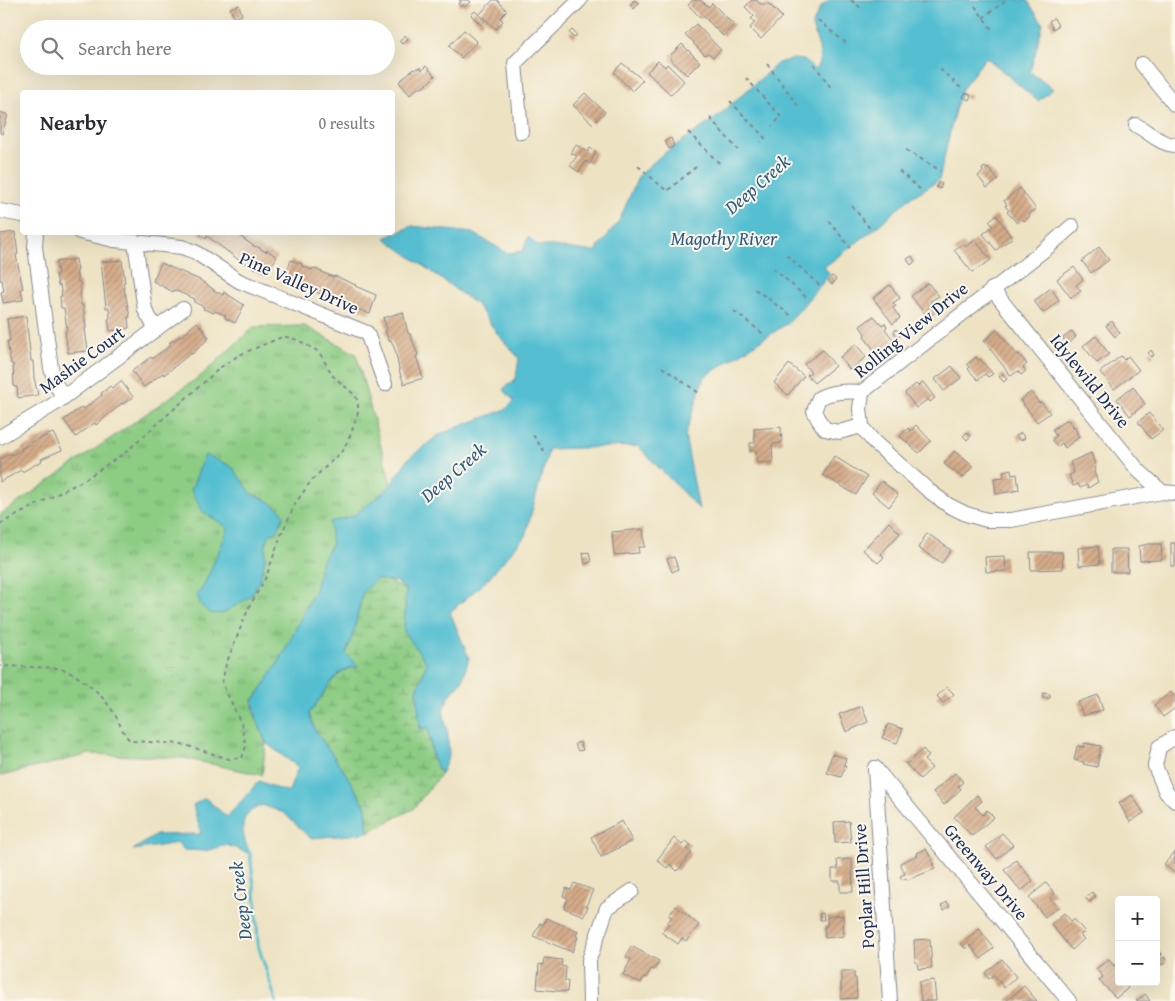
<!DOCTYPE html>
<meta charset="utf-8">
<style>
:root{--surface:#fff;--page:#f7f7f7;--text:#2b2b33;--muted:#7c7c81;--line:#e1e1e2}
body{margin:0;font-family:"Gentium Book Plus",serif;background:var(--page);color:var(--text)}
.controls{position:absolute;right:15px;bottom:15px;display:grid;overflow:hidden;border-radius:5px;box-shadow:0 5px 20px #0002}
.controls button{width:45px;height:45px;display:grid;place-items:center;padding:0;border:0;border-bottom:1px solid var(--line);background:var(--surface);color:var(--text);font:25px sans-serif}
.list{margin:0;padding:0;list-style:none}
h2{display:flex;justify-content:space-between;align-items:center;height:65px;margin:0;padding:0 20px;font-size:21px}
h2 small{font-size:16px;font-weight:400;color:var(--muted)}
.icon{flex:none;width:28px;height:28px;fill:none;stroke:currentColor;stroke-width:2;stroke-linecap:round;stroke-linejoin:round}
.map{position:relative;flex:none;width:1175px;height:1001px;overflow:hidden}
.search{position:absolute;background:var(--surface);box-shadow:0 5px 20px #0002;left:20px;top:20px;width:375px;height:55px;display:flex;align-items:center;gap:12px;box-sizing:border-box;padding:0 18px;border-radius:28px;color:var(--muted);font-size:19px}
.panel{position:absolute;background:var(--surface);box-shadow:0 5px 20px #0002;left:20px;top:90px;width:375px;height:145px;border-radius:5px}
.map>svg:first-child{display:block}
.grass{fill:url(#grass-tufts);stroke:#547e70}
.wetland{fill:url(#wetland-marsh);stroke:#547e70}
.water{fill:#55bfd1;stroke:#387798}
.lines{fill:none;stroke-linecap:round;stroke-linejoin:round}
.stream{stroke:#55bfd1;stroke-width:3}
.building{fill:url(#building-hatch)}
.minor-casing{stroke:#848890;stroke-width:16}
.path{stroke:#848890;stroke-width:2;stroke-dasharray:4 4;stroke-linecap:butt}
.minor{stroke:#fff;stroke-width:14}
.labels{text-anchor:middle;stroke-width:4;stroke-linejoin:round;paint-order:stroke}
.street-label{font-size:18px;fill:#1b2f5e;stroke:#fbf7ec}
.water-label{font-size:19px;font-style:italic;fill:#2c5a80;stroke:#fbf7ec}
</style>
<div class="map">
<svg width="1175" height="1001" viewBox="0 0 1175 1001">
<defs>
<pattern id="grass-tufts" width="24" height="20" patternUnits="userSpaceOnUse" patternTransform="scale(1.25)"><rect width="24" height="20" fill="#8ccc83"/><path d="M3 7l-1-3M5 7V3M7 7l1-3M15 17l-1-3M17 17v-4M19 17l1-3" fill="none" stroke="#72a66e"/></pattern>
<pattern id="wetland-marsh" width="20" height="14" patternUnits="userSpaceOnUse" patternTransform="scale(1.25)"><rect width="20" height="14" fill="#8ccc83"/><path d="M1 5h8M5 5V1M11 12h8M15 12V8" fill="none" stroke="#72a66e"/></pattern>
<pattern id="building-hatch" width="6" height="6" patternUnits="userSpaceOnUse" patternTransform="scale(1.25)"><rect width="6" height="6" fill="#d5ac88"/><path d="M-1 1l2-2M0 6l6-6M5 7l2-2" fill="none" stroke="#ac8c72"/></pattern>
</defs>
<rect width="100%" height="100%" fill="#fbf7ec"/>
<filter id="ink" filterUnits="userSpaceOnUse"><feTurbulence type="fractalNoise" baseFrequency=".02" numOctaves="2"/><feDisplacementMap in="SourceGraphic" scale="10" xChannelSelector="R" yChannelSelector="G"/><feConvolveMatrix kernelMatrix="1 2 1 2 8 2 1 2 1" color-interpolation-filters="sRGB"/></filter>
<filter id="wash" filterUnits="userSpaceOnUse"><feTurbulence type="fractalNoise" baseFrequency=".0096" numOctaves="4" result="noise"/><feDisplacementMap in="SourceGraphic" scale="20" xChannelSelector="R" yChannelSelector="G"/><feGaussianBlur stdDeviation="1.12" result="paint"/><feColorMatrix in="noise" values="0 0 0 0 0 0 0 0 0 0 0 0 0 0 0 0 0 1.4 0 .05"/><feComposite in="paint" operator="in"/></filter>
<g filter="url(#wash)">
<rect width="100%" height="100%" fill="#ede2c2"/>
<!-- grass -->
<polygon class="grass" points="305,326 356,354 394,495 311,602 265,689 253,699 253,710 266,743 262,775 183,758 90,754 0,776 0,515 202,375 254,327"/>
<!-- wetland -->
<path class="wetland" d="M376,579L386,580L406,590L404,631L427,663L417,691L420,728H428L433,759L441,774L413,809L368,832L366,807L344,771L315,730L308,713C328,694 328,673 358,666L345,654L353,634L363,592Z"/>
<!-- water -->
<g class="water">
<path d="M829,0H1027L1043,24L1030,72L1053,89L1038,101L986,57L962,89L955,110L939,180L910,198L872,231L824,267L830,274L788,323L704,377L685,436L699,509L638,446L549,449L525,536L486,581L450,612L469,658L462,681L449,696L443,711L448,735L449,756L441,774L433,759L428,728H420L417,691L427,663L404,632L406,590L397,582L376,579L363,592L353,634L346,654L359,667C355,667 350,667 347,669C332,674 320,702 309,713L315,730L344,771L366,807L368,832L349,835L310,838L284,813L262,805C258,807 251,810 248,813C238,825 245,842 250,854L227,845L205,851L184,850L178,843L133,850L156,835L201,834L193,805L205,798L227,817L259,781L280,790L289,791L298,767L266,743L257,720L253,702L280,660L315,590L322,560L332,544L330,522L353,516L388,489L408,459L440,434L506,409L514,401L503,389L516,379L519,358L500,337L477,305L385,238L412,226L473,233L507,253L523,251L528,237L538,246H552L595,252L619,221L639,175L663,154L716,118L778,63L792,59L804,60L815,70C825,56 817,42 812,26L820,8Z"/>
<polygon points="205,455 231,466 252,494 267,500 281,510 284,515 278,530 270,534 266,544 265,560 259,581 251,596 222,614 210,613 201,605 197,595 204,585 228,530 227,527 202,511 191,490"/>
</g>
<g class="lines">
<!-- stream -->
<polyline class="stream" points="248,850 250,854 256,903 258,945 276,1001"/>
</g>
<g id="blocks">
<!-- building -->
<g class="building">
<polygon points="459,0 469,0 471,2 465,7 463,5 461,7 458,4 461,2"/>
<polygon points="493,0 497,0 507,11 500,18 503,21 496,29 480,14"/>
<polygon points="634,0 639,3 634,9 630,5"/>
<polygon points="693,0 700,0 709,7 712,3 734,25 723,36 703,16 701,18 688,5"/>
<polygon points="752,0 756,0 760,4 769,4 782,17 761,39 750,28 755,22 751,19 754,16 745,7"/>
<polygon points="239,5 242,15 234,18 230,8"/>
<polygon points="475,11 485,21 481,25 471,15"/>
<polygon points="1054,18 1058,26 1053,29 1049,21"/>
<polygon points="696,24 721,50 713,57 708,53 705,55 693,43 694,42 685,35"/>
<polygon points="464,30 477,42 461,58 449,46"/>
<polygon points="572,30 577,35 574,38 569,33"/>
<polygon points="405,35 408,39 402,44 399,41"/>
<polygon points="682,44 700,62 687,75 670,59 672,58 670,56"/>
<polygon points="658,61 665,67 667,64 684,81 671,95 647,72"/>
<polygon points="622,63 643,80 632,91 614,72"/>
<polygon points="426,66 435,76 426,85 420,89 419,87 410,95 399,82 413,69 414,70 417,68 419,69 420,67 422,70"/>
<polygon points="585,93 605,112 593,124 573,105"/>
<polygon points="967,93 971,95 969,100 963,97 964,94"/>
<polygon points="0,112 8,115 2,134 0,133"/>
<polygon points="671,138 674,146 669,149 665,141"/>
<polygon points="576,145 588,152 590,148 596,152 590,164 586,161 579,172 570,166 577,156 571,153"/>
<polygon points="985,167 987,169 988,168 998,180 987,188 978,176 983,172 982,169"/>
<polygon points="938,182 942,184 940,189 936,187"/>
<polygon points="1020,188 1036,209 1029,214 1030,216 1024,221 1023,219 1017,223 1007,212 1009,210 1005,206 1007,205 1004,201"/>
<polygon points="996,215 1012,238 996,250 983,234 993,226 989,221"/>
<polygon points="15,232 18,254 16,255 17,260 23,289 21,289 23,300 3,303 1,292 4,291 2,280 0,280 0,234"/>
<polygon points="197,232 237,232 237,234 255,247 256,246 266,252 267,250 277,257 266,273 256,268 255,269 245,262 244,264 207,236 206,239"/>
<polygon points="975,240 991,260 972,272 954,250 963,243 966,247"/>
<polygon points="1099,247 1109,260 1091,273 1082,261"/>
<polygon points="912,256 915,261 911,265 907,259"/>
<polygon points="76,259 78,271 76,271 78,282 80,282 81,293 80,294 81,305 83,305 86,328 85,328 88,351 68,353 65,331 67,330 64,308 61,308 60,296 62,296 60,285 58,286 56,274 58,273 56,262"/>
<polygon points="122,260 125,282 123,283 130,317 128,317 129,328 110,331 108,319 110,318 109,308 106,308 101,262"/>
<polygon points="291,260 302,264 302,266 312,270 313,268 333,277 335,276 356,285 355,286 376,295 370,314 348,305 349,303 327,295 326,297 321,294 315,292 316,290 307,287 305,289 300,288 294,285 295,283 284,279"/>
<polygon points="161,263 200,280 213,289 213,290 223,295 224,292 244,305 235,323 225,318 225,315 215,311 214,313 203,309 204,307 194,302 195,299 174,290 173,292 153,281"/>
<polygon points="1074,267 1083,279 1076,285 1081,291 1071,298 1057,279"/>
<polygon points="832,276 836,279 832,285 828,281"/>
<polygon points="928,283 939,296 930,301 937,311 928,318 911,296"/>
<polygon points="890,285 900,298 893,303 896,306 893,308 900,318 893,324 873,298"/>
<polygon points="1051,288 1059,300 1043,313 1034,301"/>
<polygon points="403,312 408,333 410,334 418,355 416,356 423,378 404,384 400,373 395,350 391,340 389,341 385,330 387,329 383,318"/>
<polygon points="26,316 31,361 33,361 34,378 38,395 18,398 17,387 14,387 13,364 11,364 7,341 10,341 7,319"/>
<polygon points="874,316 882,325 885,323 887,327 885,329 895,342 879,356 864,337 865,334 860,326"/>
<polygon points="1112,321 1120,333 1115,337 1106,326"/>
<polygon points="197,322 209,338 192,354 191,353 164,375 163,373 144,387 132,371 151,357 153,359 154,357 171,345 169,343 189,331 188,330"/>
<polygon points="896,329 901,335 898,337 894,332"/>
<polygon points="997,330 1017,355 1019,354 1027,364 1023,367 1026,371 1021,375 1018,371 1011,376 984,341"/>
<polygon points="1072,331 1076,337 1067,345 1063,338"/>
<polygon points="1096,336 1109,354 1097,363 1083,346"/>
<polygon points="856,344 866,357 850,370 840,357"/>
<polygon points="823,350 835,366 814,383 807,375 811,372 804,364"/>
<polygon points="1151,350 1154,355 1151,357 1148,353"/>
<polygon points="1121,356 1124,360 1128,356 1139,370 1114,389 1100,372"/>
<polygon points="976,357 978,360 980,359 993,374 988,377 985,374 978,380 968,369 970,367 967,364"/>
<polygon points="789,364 804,376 788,395 774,383"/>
<polygon points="952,366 961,378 944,391 935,379"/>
<polygon points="1003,374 1007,379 1004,382 999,377"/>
<polygon points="121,381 133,397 123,404 122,403 102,420 96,425 95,423 93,424 76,437 64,420 82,407 84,409 102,395 101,393 103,392 110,386 112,388"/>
<polygon points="923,382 935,398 930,402 928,399 916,408 905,393 916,384 918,386"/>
<polygon points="1133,386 1145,404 1130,416 1117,399"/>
<polygon points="1031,392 1039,403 1041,402 1050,413 1037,422 1020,400"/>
<polygon points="1149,413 1163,430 1151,439 1138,422"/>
<polygon points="1066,420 1067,421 1068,420 1073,425 1072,428 1074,426 1079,437 1065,448 1062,443 1057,447 1052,440 1056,436 1052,430"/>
<polygon points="916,425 931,441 919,453 900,436 908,428 911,431"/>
<polygon points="781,427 782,443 772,444 773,462 757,463 756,450 750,451 750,443 755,443 754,429"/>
<polygon points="967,432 971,436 967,440 963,436"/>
<polygon points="53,433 62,450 41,459 42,461 22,472 21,470 0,482 0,459 11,453 12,455 22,450 21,448 32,444 31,442"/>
<polygon points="1021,433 1025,438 1020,441 1016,436"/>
<polygon points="954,451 973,466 963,478 944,464"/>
<polygon points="1091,453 1096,467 1094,467 1095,471 1094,472 1098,482 1088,488 1087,485 1080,488 1078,484 1073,486 1069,475 1074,473 1070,462"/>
<polygon points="834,456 867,477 856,495 823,475"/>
<polygon points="1011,469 1012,475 1017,474 1019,490 996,494 994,478 1004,477 1003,471"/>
<polygon points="882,481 898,495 889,507 872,493"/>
<polygon points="889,522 900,533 881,554 884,557 878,563 863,550"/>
<polygon points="643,529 645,547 638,547 639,553 614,555 612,532"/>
<polygon points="927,533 951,550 942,563 918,548"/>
<rect x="1171" y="543" width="4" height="23"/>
<polygon points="1148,544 1161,544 1162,560 1140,561 1139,546"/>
<polygon points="1098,546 1100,564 1079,566 1078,548"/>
<polygon points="1111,549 1127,549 1128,572 1111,572"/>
<polygon points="589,552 591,562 585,564 583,553"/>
<polygon points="1030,552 1062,552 1063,569 1031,570"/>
<polygon points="1005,556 1006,571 986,572 985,557"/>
<polygon points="674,557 678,569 672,572 667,559"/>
<polygon points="947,687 954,694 943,703 937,696"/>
<polygon points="1171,692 1175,697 1175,708 1163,717 1154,705"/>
<polygon points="1043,693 1050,694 1050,698 1043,698"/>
<polygon points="1098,695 1103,710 1083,716 1078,702"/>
<polygon points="862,706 868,722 846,732 839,714"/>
<polygon points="888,724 903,729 897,743 882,738"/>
<polygon points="580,742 583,750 578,751 575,744"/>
<polygon points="1084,743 1101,746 1097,767 1083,764 1084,762 1074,760 1077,746 1084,747"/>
<polygon points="923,749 929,756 924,760 932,768 920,779 905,763 908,763"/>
<polygon points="832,754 846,758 844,765 846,766 841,777 827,773"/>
<polygon points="955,773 963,782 958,786 961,789 944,805 933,792"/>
<polygon points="977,795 982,801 975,807 983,815 987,810 994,817 972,836 954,817"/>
<polygon points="1132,795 1144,813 1130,822 1119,803"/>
<polygon points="622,821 632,841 601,857 591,837"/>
<polygon points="849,821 851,842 835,843 834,822"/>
<polygon points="1002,833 1013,845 997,859 986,847"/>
<polygon points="674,838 682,845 686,841 691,845 687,849 692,853 677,871 670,864 667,868 657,860"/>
<polygon points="926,849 934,863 932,863 935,869 907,880 906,878 902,880 900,876 905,874 900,863 918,855 917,853"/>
<polygon points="1175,852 1175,874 1164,864"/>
<polygon points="852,859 853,892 840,892 840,881 832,881 832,869 838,869 837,860"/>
<polygon points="1016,860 1033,881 1021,891 1004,870"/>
<polygon points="574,883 593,890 586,906 588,906 584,916 564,908 568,898 563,896 566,888 571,890"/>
<polygon points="1046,883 1055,894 1050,898 1058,907 1045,917 1029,897"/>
<polygon points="1092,892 1096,896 1090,902 1085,898"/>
<polygon points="947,902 950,906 944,910 941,906"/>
<polygon points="676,906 699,925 686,941 682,938 678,944 661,932 669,924 667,923 672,917 668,915"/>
<polygon points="823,913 824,920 820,920 819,914"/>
<polygon points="1064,913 1071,921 1074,919 1085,932 1080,935 1084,939 1072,950 1051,924"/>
<polygon points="843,915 844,936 825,938 824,926 827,926 827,917"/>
<polygon points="546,918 578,931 576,936 578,937 572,952 533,936 540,923 543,925"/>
<polygon points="979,929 994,948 981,959 970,945 966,949 961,944"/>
<polygon points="930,939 932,968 918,969 917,962 915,962 914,940"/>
<polygon points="631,946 659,961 654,970 651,969 646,978 644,977 641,983 623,975 631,959 626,957"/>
<polygon points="1159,952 1162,955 1158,959 1156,954"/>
<polygon points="1164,957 1167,961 1162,965 1159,961"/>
<polygon points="544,958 562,960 561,966 566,967 565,981 568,981 567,992 537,989 539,964 543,965"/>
<polygon points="1002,959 1016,977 1004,988 994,975 989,979 985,973"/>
<polygon points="1109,959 1114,966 1119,962 1119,982 1123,982 1128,988 1116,998 1099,980 1103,977 1096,969"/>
<polygon points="841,971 854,971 854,978 856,978 857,998 841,999"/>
<polygon points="934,980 936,1001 921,1001 919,982"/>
<polygon points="1024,986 1037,1001 1006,1001"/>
<polygon points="1145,994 1150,1001 1136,1001"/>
</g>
</g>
</g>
<g filter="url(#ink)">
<use href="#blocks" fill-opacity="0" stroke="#848890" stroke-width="1"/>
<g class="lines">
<defs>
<g id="minor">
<polyline points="1142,64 1175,105"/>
<path d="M1136,125C1149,132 1160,144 1175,145"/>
<polyline points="521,132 515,63 580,0"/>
<polyline points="0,211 22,215"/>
<polyline points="1072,226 1048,247 862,392 860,409 862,426 865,431 874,442 928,490 948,505 966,514 987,520 1011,520 1162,492 1175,493"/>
<polyline points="36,232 35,247 51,368 56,385 64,397"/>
<polyline points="80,232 114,240 182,247 195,252 239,281 367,333 385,384"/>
<polyline points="135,242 145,310 156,329"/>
<polyline points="992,289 1138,470 1162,492"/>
<path d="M862,392C846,391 833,391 819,398L814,411L818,419L825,429L839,432L862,426"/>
<polyline points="0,437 53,405 183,309"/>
<polyline points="1175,737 1159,747 1155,766 1166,792 1175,801"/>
<polyline points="875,768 1069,1001"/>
<polyline points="875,768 890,1001"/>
<polyline points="590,1001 589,960 607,908 632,891"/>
</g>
</defs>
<!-- minor casing -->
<use href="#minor" class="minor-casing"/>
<!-- path -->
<g class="path">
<polyline points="851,0 861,8"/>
<polyline points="975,6 993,31"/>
<polyline points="983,18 1006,0"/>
<polyline points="818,20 848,45"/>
<polyline points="767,64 800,108"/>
<polyline points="814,64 832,89"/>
<polyline points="940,69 962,89"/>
<polyline points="746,78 781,117 772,126"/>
<polyline points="730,101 765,138 761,142"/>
<polyline points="710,118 738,150"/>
<polyline points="688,132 722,166"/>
<polyline points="906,150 941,171"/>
<polyline points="638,166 667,191 697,166"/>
<polyline points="899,171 922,191"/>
<polyline points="852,206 872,231"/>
<polyline points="829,221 850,248"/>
<polyline points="787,255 820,286"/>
<polyline points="773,268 808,299"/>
<polyline points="755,289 793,317"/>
<polyline points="734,311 766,336"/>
<polyline points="662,367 699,393"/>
<polyline points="533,435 547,455"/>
<path d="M0,524L84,480L126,452L221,367L239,355L282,337H287L298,340L319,352L333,376L355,395L358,402V412L351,434L343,450L311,481L295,504L281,535L266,577L249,607L226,664L222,683L241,723L246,746L242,758L229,759L182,744L131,741C123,735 120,723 115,715C103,694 81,675 58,668L0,666"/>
</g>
<!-- minor -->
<use href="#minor" class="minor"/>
</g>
</g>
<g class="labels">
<!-- street labels -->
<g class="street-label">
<text transform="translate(299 283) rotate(24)" y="6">Pine Valley Drive</text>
<text transform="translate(911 330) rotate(-39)" y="6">Rolling View Drive</text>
<text transform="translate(82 360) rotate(-36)" y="6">Mashie Court</text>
<text transform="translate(1090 381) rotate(51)" y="6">Idylewild Drive</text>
<text transform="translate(986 872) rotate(50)" y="6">Greenway Drive</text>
<text transform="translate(864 886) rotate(-94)" y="6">Poplar Hill Drive</text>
</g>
<!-- water labels -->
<g class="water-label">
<text transform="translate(757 184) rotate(-41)" y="7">Deep Creek</text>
<text x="724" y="245">Magothy River</text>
<text transform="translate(453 472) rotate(-41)" y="7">Deep Creek</text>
<text transform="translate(240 901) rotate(-97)" y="7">Deep Creek</text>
</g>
</g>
</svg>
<div class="controls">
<button>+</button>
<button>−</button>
</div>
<div class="search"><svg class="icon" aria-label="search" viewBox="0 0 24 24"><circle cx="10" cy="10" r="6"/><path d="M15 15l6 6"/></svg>Search here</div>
<section class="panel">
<h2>Nearby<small>0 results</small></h2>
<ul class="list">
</ul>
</section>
</div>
